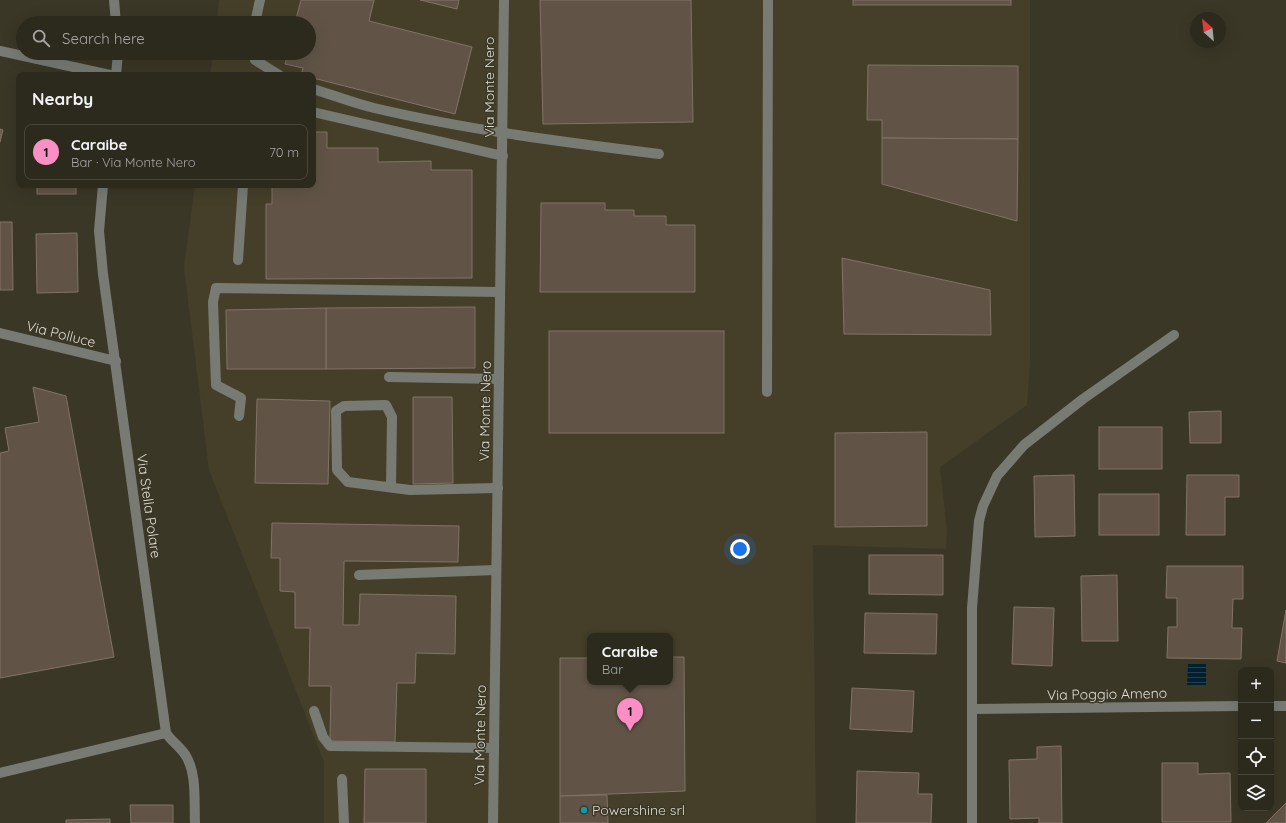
<!DOCTYPE html>
<meta charset="utf-8">
<style>
:root{--surface:#2c291d;--page:#38352a;--text:#f1f3f6;--muted:#a6a6a4;--line:#48453b;--accent:#fb8fc5}
body{margin:0;font-family:Quicksand,sans-serif;background:var(--page);color:var(--text)}
.controls{position:absolute;right:12px;bottom:12px;display:grid;overflow:hidden;border-radius:8px;box-shadow:0 4px 16px #0002}
.controls button{width:36px;height:36px;display:grid;place-items:center;padding:0;border:0;border-bottom:1px solid var(--line);background:var(--surface);color:var(--text);font:20px sans-serif}
.compass{position:absolute;left:1190px;top:12px;width:36px;height:36px;border-radius:50%;background:var(--surface);box-shadow:0 4px 16px #0002;rotate:333deg}
.you{position:absolute;left:740px;top:549px;width:14px;height:14px;margin:-10px;border:3px solid #fff;border-radius:50%;background:#1a73e8;box-shadow:0 0 0 6px #1a73e833}
.badge{display:grid;place-items:center;width:26px;height:26px;border-radius:50%;background:var(--accent);color:#111;font-size:13px;font-weight:700}
.pin{position:absolute;translate:-50% -33px;filter:drop-shadow(0 1px 2px #0008)}
.pin::after{content:'';position:absolute;top:21px;width:14px;height:12px;background:inherit;clip-path:polygon(0 0,100% 0,50% 100%)}
.popup{position:absolute;left:587px;top:633px;width:86px;height:52px;box-sizing:border-box;display:grid;place-content:center;border-radius:8px;background:var(--surface);filter:drop-shadow(0 1px 3px #0005);font-size:13px;white-space:nowrap;color:var(--muted)}
.popup b{font-size:15px;color:var(--text)}
.popup::after{content:'';position:absolute;left:50%;top:100%;margin-left:-8px;border:8px solid transparent;border-top-color:var(--surface)}
.list{margin:0;padding:0;list-style:none}
h2{display:flex;justify-content:space-between;align-items:center;height:52px;margin:0;padding:0 16px;font-size:17px}
h2 small{font-size:13px;font-weight:400;color:var(--muted)}
.list li{display:grid;grid-template-columns:26px 1fr auto;gap:12px;align-items:center;box-sizing:border-box;height:56px;margin:0 8px 8px;padding:0 8px;border:1px solid var(--line);border-radius:8px}
.list b{display:block;font-size:15px;white-space:nowrap}
.list p{margin:0;font-size:13px;white-space:nowrap;color:var(--muted)}
.list em{font-size:13px;font-style:normal;color:var(--muted)}
.icon{flex:none;width:22px;height:22px;fill:none;stroke:currentColor;stroke-width:2;stroke-linecap:round;stroke-linejoin:round}
.map{position:relative;flex:none;width:1286px;height:823px;overflow:hidden}
.search{position:absolute;background:var(--surface);box-shadow:0 4px 16px #0002;left:16px;top:16px;width:300px;height:44px;display:flex;align-items:center;gap:10px;box-sizing:border-box;padding:0 14px;border-radius:22px;color:var(--muted);font-size:15px}
.panel{position:absolute;background:var(--surface);box-shadow:0 4px 16px #0002;left:16px;top:72px;width:300px;height:116px;border-radius:8px}
.map>svg:first-child{display:block}
.built{fill:#453f29;fill-rule:evenodd}
.water{fill:url(#water-rules)}
.building{fill:#615447;stroke:#817366}
.lines{fill:none;stroke-linecap:round;stroke-linejoin:round}
.minor{stroke:#787b74;stroke-width:10}
.culture-dot{fill:#0f9aa8;stroke:#3b3727;stroke-width:1.5}
.labels{text-anchor:middle;stroke-width:3;stroke-linejoin:round;paint-order:stroke}
.street-label{font-size:14px;fill:#dfddd3;stroke:#3b3727}
.poi-label{font-size:14px;fill:#dfddd3;stroke:#3b3727;text-anchor:start}
</style>
<div class="map">
<svg width="1286" height="823" viewBox="0 0 1286 823">
<defs>
<pattern id="water-rules" width="6" height="5" patternUnits="userSpaceOnUse"><rect width="6" height="5" fill="#001f31"/><path d="M0 2.5h6" fill="none" stroke="#253f4e"/></pattern>
</defs>
<rect width="100%" height="100%" fill="#3b3727"/>
<!-- built -->
<path class="built" d="M219,0H1030V362L1027,405L940,467L947,532L946,549L813,545L816,823H324V762L209,470L184,267L195,185H313V75H210L213,53H309V23H217ZM590,636H670V682H590Z"/>
<!-- water -->
<polygon class="water" points="1188,664 1206,664 1206,685 1187,685"/>
<!-- building -->
<g class="building">
<polygon points="301,0 374,0 369,21 472,47 455,114 313,78 313,75 301,75 303,68 285,64 288,53 309,53 309,23 295,23"/>
<polygon points="420,0 459,0 457,9"/>
<polygon points="540,0 691,0 693,122 543,124"/>
<rect x="853" y="0" width="158" height="5"/>
<polygon points="868,65 1018,66 1018,139 882,138 882,120 867,120"/>
<polygon points="0,129 3,130 0,142"/>
<polygon points="313,132 327,132 327,148 378,148 378,162 431,161 431,170 472,170 472,278 266,279 266,204 272,204 272,185 313,185"/>
<polygon points="882,138 1018,139 1017,221 882,184"/>
<rect x="37" y="185" width="39" height="9"/>
<polygon points="541,203 605,203 605,210 634,210 634,216 666,216 666,225 695,225 695,292 540,292"/>
<polygon points="0,222 12,222 13,290 0,290"/>
<polygon points="77,233 78,292 37,293 36,234"/>
<polygon points="842,258 990,290 991,335 844,334"/>
<polygon points="475,307 475,368 326,369 326,308"/>
<polygon points="326,308 326,369 227,369 226,310"/>
<rect x="549" y="331" width="175" height="102"/>
<polygon points="33,387 66,396 114,657 0,678 0,453 9,451 5,428 39,422"/>
<polygon points="413,397 452,397 453,483 413,484"/>
<polygon points="257,399 330,401 328,484 255,483"/>
<polygon points="1221,411 1221,443 1190,443 1189,412"/>
<rect x="1099" y="427" width="63" height="42"/>
<polygon points="927,432 927,526 835,527 835,433"/>
<polygon points="1074,475 1075,536 1035,537 1034,476"/>
<polygon points="1187,475 1239,475 1239,497 1225,497 1225,535 1186,535"/>
<rect x="1099" y="494" width="60" height="41"/>
<polygon points="272,523 459,526 458,562 344,561 343,625 359,625 360,594 456,596 455,654 416,653 415,683 397,683 395,742 330,741 331,686 309,686 310,628 295,628 295,592 280,591 280,558 271,558"/>
<polygon points="869,555 943,555 943,595 869,594"/>
<polygon points="1167,566 1243,566 1243,599 1233,599 1232,628 1242,628 1241,659 1167,658 1168,627 1177,627 1177,598 1166,598"/>
<polygon points="1117,575 1118,641 1082,641 1081,576"/>
<polygon points="1014,607 1054,608 1052,666 1012,664"/>
<polygon points="1286,610 1286,663 1277,661"/>
<polygon points="865,613 937,614 936,654 864,653"/>
<polygon points="670,657 684,657 685,791 560,796 560,658 590,658 590,682 670,682"/>
<polygon points="852,688 914,691 912,732 850,729"/>
<polygon points="1061,746 1062,823 1039,823 1039,818 1010,819 1009,760 1037,759 1037,747"/>
<polygon points="1162,763 1198,763 1198,774 1230,773 1231,822 1162,822"/>
<polygon points="365,769 426,769 426,823 364,823"/>
<polygon points="857,771 919,773 918,794 932,794 931,823 856,823"/>
<polygon points="607,795 608,823 560,823 560,796"/>
<polygon points="1286,803 1286,823 1266,823"/>
<polygon points="130,805 173,805 173,823 131,823"/>
<polygon points="110,819 110,823 66,823 66,820"/>
</g>
<g class="lines">
<!-- minor -->
<g class="minor">
<polyline points="114,0 116,23"/>
<polyline points="255,23 260,0"/>
<polyline points="0,51 110,75"/>
<polyline points="252,53 255,60 279,75"/>
<polyline points="116,75 118,53"/>
<path d="M313,89C333,95 353,103 374,108C468,130 563,142 659,154"/>
<polyline points="313,112 503,156"/>
<path d="M103,185L99,231L103,274L166,733C172,742 181,747 186,756C197,774 194,802 195,823"/>
<polyline points="238,260 243,185"/>
<polyline points="0,333 116,361"/>
<polyline points="389,377 499,379"/>
<polyline points="767,392 768,0"/>
<polyline points="239,416 241,398 216,385 213,302 216,288 500,292"/>
<polyline points="391,487 392,417 386,405 344,406 336,411 337,470 348,482 410,490 498,488"/>
<polyline points="359,575 496,570"/>
<polyline points="1271,706 1286,706"/>
<polyline points="973,709 1241,706"/>
<polyline points="314,711 323,737 330,746 494,748"/>
<polyline points="0,773 166,733"/>
<polyline points="342,779 344,823"/>
<polyline points="493,823 504,0"/>
<polyline points="972,823 972,608 979,521 983,506 997,476 1024,445 1083,399 1174,335"/>
</g>
</g>
<!-- markers -->
<circle class="culture-dot" cx="584" cy="810" r="4"/>
<g class="labels">
<!-- street labels -->
<g class="street-label">
<text transform="translate(489 87) rotate(-90)" y="5">Via Monte Nero</text>
<text transform="translate(61 334) rotate(14)" y="5">Via Polluce</text>
<text transform="translate(485 411) rotate(-89)" y="5">Via Monte Nero</text>
<text transform="translate(149 506) rotate(82)" y="5">Via Stella Polare</text>
<text transform="translate(1107 694) rotate(-1)" y="5">Via Poggio Ameno</text>
<text transform="translate(480 735) rotate(-89)" y="5">Via Monte Nero</text>
</g>
<!-- poi labels -->
<g class="poi-label">
<text x="592" y="815">Powershine srl</text>
</g>
</g>
</svg>
<div class="controls">
<button>+</button>
<button>−</button>
<button><svg class="icon" aria-label="locate" viewBox="0 0 24 24"><circle cx="12" cy="12" r="6"/><path d="M12 2v4M12 18v4M2 12h4M18 12h4"/></svg></button>
<button><svg class="icon" aria-label="layers" viewBox="0 0 24 24"><path d="M12 4l9 5-9 5-9-5zM3 14l9 5 9-5"/></svg></button>
</div>
<svg class="compass" viewBox="-18 -18 36 36"><path d="M0-13l5 13h-10z" fill="#e53935"/><path d="M0 13l5-13h-10z" fill="#a6a6a4"/></svg>
<div class="you"></div>
<div class="pin badge" style="left:630px;top:731px">1</div>
<div class="popup"><b>Caraibe</b>Bar</div>
<div class="search"><svg class="icon" aria-label="search" viewBox="0 0 24 24"><circle cx="10" cy="10" r="6"/><path d="M15 15l6 6"/></svg>Search here</div>
<section class="panel">
<h2>Nearby<small></small></h2>
<ul class="list">
<li><span class="badge">1</span><div><b>Caraibe</b><p>Bar · Via Monte Nero</p></div><em>70 m</em></li>
</ul>
</section>
</div>
